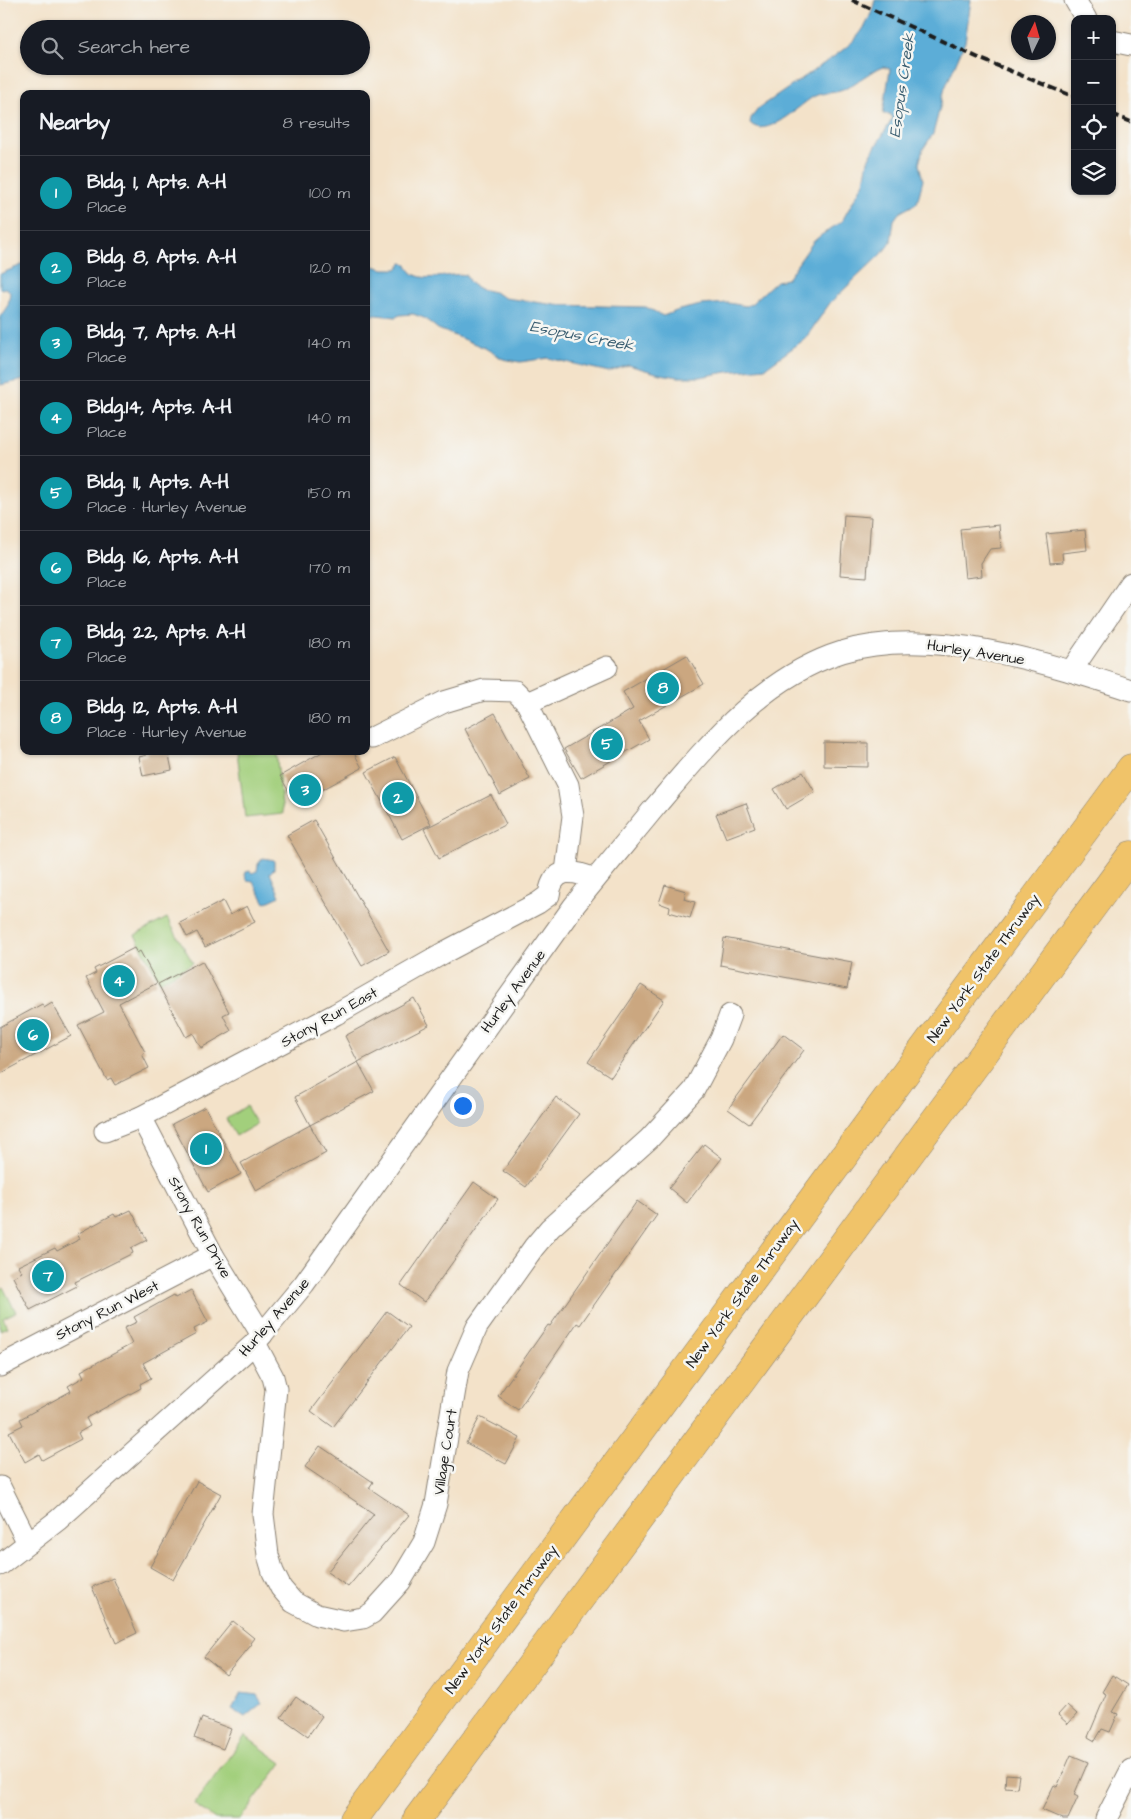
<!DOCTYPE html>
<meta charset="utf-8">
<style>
:root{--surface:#171b24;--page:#242831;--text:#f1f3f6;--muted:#9ea1a6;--line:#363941;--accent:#ea580c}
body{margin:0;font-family:"Architects Daughter",sans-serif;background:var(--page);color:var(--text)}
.controls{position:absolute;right:15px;top:15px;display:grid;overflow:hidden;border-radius:10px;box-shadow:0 1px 4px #0004}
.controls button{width:45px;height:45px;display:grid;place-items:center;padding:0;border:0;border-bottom:1px solid var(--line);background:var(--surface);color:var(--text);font:25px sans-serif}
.compass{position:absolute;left:1011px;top:15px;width:45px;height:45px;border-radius:50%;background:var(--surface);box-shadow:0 1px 4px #0004;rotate:5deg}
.you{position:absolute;left:462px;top:1105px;width:18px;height:18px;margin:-12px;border:4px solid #fff;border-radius:50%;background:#1a73e8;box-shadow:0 0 0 8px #1a73e833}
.badge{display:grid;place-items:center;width:32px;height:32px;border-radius:50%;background:var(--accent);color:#fff;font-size:16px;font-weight:700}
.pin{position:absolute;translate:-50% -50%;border:2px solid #fff;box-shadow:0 1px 5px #0006}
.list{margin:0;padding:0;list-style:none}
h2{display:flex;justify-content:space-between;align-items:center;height:65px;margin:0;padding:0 20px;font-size:21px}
h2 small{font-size:16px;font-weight:400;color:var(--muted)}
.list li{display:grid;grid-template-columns:32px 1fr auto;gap:15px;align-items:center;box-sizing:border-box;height:75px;padding:0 20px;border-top:1px solid var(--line)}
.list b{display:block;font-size:19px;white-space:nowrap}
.list p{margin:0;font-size:16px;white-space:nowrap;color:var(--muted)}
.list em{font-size:16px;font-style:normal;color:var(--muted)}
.icon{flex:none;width:28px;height:28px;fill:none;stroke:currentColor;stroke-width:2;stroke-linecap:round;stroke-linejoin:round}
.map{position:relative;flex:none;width:1131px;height:1819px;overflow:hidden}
.search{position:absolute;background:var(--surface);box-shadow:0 1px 4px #0004;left:20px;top:20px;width:350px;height:55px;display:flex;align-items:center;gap:12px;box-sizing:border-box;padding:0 18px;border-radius:28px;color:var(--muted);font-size:19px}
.panel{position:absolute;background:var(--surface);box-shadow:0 1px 4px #0004;left:20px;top:90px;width:350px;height:665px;border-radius:10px}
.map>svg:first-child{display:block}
.green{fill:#a2cf7c;stroke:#5f764c}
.water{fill:#5cadd7;stroke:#3c647a}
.building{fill:#cba780}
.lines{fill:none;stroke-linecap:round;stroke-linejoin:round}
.minor-casing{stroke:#887f72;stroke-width:23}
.highway-casing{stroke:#887f72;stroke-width:29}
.minor{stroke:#fff;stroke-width:21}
.highway{stroke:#f0c369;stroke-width:28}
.rail{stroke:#1c1c1c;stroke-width:4;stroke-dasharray:8 4;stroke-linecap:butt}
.labels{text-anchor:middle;stroke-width:5;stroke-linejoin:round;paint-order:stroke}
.street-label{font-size:15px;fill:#1c1c1c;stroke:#f6f6f2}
.water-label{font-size:16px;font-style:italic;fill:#395d70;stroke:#f6f6f2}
</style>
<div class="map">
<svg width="1131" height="1819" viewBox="0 0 1131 1819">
<rect width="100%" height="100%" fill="#f6f6f2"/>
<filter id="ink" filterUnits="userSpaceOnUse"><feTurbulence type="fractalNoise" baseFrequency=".02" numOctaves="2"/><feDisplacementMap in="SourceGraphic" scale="10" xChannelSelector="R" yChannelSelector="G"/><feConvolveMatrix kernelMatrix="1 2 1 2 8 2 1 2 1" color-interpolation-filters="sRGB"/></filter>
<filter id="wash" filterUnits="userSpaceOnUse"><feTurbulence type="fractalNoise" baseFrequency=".0096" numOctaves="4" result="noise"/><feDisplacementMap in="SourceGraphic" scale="20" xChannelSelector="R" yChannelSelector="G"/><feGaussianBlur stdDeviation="1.12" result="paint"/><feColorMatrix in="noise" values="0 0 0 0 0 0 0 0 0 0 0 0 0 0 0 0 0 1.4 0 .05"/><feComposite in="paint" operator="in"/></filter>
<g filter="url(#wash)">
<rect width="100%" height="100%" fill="#f3e2c9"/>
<!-- green -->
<g class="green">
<polygon points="237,751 276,751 283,814 245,818"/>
<polygon points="167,918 193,963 160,982 135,935"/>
<polygon points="246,1106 257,1124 236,1136 226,1119"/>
<polygon points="3,1287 16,1312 3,1318 7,1327 0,1330 0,1289"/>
<polygon points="245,1736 282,1763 240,1819 215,1819 194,1804"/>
</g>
<!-- water -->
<g class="water">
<path d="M875,0H971L965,42L945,88L933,134L923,149L919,164L923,180L917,203L899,213L894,220L891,242L883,252L830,303L805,339L765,368L727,372L700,377H679L660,374L628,365L609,372L548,358L520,362L503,359L485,348L438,329L424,318L413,314L400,315L396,317L366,314V264L384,269H397L402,263L407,264C414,289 450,271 466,275L470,283L480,289L494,292L505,298L556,305L646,307L663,316L679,310L701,305L728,303L746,306L751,304L776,281L787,279L813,242L820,236L842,221L864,182L868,160L874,149L893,118L890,114H883L890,69L883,67C868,72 857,83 843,90C833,94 821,92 813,97C798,106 766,140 750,123L751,118L759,108C780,94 800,80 820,66C848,47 867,35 875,0Z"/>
<polygon points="24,264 24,380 0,385 0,317 8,305 10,292 6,288 0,289 0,274"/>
<polygon points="263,858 274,860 274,869 270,873 280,896 265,903 253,881 247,880 245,875 246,872 250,871 252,873 257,871 258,864"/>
<polygon points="241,1693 257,1695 262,1703 245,1717 232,1709"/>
</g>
<g id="blocks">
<!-- building -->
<g class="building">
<polygon points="844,515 871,517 867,577 840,575"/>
<polygon points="999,525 1001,548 990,549 981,563 982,576 965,578 960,529"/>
<polygon points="1085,530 1087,550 1062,553 1063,562 1050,563 1046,534"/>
<polygon points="687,655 704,684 639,721 649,739 581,778 564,749 633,709 623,692"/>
<polygon points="495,713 530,779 500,795 465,729"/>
<polygon points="824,742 868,743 868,767 824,766"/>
<polygon points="146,751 168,751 172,770 143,776 139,757 147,755"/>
<polygon points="324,751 353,751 362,768 296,804 280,776"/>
<polygon points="395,757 431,824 402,839 366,772"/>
<polygon points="803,772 815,792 786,809 774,789"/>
<polygon points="491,795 506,824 439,858 424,829"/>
<polygon points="746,803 755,827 726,838 716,814"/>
<polygon points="314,820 389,951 362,966 287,835"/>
<polygon points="665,885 686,891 684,899 695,902 690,918 669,912 670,907 659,903"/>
<polygon points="223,901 230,915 247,906 255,922 205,947 197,932 187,937 180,923"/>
<polygon points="724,938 852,962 847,989 720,965"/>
<polygon points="134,948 137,953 140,951 157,983 119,1003 145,1052 142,1054 149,1068 115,1085 111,1078 107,1080 78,1025 104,1012 86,978 96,973 94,969"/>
<polygon points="202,961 229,1012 223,1015 231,1031 201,1048 193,1033 186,1037 158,984"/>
<polygon points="641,985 664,1000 611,1077 588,1062"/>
<polygon points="414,998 429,1025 358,1062 345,1036"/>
<polygon points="52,1003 71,1036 0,1074 0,1027 42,1004 44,1008"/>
<polygon points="783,1034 804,1050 749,1124 728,1109"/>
<polygon points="358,1062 374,1091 310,1125 295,1097"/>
<polygon points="556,1097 579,1114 526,1187 503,1171"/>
<polygon points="205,1107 241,1174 208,1192 172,1124"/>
<polygon points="310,1125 326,1153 256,1191 241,1163"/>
<polygon points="704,1144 722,1158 687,1203 669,1188"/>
<polygon points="474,1182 498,1199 424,1302 401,1285"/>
<polygon points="637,1201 657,1215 580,1325 577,1323 518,1410 498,1396 548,1325 550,1326"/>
<polygon points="131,1210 147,1240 131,1248 133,1253 75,1282 77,1286 30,1310 13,1277 22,1272 18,1266 55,1248 57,1251 80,1239 77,1234 114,1214 116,1217"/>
<polygon points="191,1290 208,1322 194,1329 196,1334 143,1363 151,1378 140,1384 141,1388 86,1418 90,1426 78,1433 81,1439 42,1460 39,1454 25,1462 9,1432 23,1425 20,1419 71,1391 68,1386 84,1377 81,1371 132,1344 124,1328 137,1322 134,1317 174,1295 176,1298"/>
<polygon points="387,1311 409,1327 333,1427 311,1411"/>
<polygon points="480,1417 520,1438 506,1464 466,1443"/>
<polygon points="320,1446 373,1482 369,1488 409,1515 348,1587 327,1572 374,1514 305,1467"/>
<polygon points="197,1481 221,1494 173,1580 150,1567"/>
<polygon points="113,1578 137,1633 116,1643 92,1587"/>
<polygon points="233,1621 254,1638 250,1643 252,1644 226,1675 204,1657"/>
<polygon points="1112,1675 1128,1685 1112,1712 1118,1714 1110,1732 1102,1729 1095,1741 1088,1737 1106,1694 1102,1692"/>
<polygon points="296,1697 322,1716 308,1736 281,1717"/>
<polygon points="1067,1705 1077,1714 1068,1724 1058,1715"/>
<polygon points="202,1718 231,1729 223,1749 194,1738"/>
<polygon points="1071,1755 1088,1762 1074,1795 1078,1797 1068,1819 1063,1819 1042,1810 1054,1785 1057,1787"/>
<polygon points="1006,1774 1019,1775 1017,1788 1005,1787"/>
</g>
</g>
</g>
<g filter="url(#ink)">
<use href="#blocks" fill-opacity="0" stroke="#887f72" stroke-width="1"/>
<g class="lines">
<defs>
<g id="minor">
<polyline points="1075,0 1086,19"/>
<polyline points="1112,41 1131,45"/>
<polyline points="1071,671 1131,583"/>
<polyline points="527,703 607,667"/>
<polyline points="372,738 444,702 484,690 515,691 527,703 568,785 573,816 566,872"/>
<polyline points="141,1117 213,1255 262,1335"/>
<path d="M105,1131L141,1117L336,1014L445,952L538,903L549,895C553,866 573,870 595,879"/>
<polyline points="255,1343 273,1377 276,1389 263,1514 268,1555 273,1572 281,1588 293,1602 317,1615 344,1621 363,1618 372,1613 400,1582 424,1542 436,1504 458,1371 477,1327 534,1247 550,1228 649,1139 694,1090 721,1039 730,1015"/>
<polyline points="0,1366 213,1255"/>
<polyline points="0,1487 28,1543"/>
<path d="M0,1565L58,1520L255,1343L304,1284L573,907C600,873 628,840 655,807C707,746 762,677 842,652C930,625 1047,663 1131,690"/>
<polyline points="1106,1819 1131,1770"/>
</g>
<g id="highway">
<polyline points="354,1819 1131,768"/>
<polyline points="417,1819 1131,855"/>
</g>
</defs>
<!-- minor casing -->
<use href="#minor" class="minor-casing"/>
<!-- highway casing -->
<use href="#highway" class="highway-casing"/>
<!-- minor -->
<use href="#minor" class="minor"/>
<!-- highway -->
<use href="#highway" class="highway"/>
<!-- rail -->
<g class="rail">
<polyline points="852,0 981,59 1075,97"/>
<polyline points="1112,114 1131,122"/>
</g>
</g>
</g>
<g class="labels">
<!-- street labels -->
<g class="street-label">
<text transform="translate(976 652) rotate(9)" y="5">Hurley Avenue</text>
<text transform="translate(983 968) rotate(-54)" y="5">New York State Thruway</text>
<text transform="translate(513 991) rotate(-54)" y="5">Hurley Avenue</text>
<text transform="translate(329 1017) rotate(-29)" y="5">Stony Run East</text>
<text transform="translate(200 1227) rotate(61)" y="5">Stony Run Drive</text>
<text transform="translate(742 1293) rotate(-54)" y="5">New York State Thruway</text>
<text transform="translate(107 1310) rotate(-27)" y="5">Stony Run West</text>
<text transform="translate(274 1317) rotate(-49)" y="5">Hurley Avenue</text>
<text transform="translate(445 1452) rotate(-81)" y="5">Village Court</text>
<text transform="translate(501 1619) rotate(-54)" y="5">New York State Thruway</text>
</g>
<!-- water labels -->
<g class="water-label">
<text transform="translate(901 85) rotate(-82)" y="6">Esopus Creek</text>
<text transform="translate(582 335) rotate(11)" y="6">Esopus Creek</text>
</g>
</g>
</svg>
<div class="controls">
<button>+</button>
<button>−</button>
<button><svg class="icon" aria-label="locate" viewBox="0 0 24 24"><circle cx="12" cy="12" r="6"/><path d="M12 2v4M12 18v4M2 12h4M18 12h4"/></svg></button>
<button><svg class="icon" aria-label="layers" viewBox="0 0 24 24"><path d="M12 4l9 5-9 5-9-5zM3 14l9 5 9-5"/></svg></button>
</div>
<svg class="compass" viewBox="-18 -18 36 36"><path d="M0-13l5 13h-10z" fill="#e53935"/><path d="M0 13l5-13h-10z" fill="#9ea1a6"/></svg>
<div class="you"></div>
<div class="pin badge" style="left:206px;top:1149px;background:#0f9aa8">1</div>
<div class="pin badge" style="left:398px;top:798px;background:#0f9aa8">2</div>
<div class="pin badge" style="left:305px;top:790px;background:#0f9aa8">3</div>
<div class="pin badge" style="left:119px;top:981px;background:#0f9aa8">4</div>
<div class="pin badge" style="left:607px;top:744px;background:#0f9aa8">5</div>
<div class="pin badge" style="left:33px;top:1035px;background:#0f9aa8">6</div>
<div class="pin badge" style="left:48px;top:1276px;background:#0f9aa8">7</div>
<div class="pin badge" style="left:663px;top:688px;background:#0f9aa8">8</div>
<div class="search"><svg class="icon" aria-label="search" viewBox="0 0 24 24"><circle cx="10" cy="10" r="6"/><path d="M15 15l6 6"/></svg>Search here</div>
<section class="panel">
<h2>Nearby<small>8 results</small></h2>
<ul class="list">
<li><span class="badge" style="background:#0f9aa8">1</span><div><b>Bldg. 1, Apts. A-H</b><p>Place</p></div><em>100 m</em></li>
<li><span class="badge" style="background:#0f9aa8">2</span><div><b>Bldg. 8, Apts. A-H</b><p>Place</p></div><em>120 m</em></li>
<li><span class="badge" style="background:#0f9aa8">3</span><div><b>Bldg. 7, Apts. A-H</b><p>Place</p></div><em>140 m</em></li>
<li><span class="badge" style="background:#0f9aa8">4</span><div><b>Bldg.14, Apts. A-H</b><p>Place</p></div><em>140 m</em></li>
<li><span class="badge" style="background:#0f9aa8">5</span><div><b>Bldg. 11, Apts. A-H</b><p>Place · Hurley Avenue</p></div><em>150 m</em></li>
<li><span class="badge" style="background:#0f9aa8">6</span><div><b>Bldg. 16, Apts. A-H</b><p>Place</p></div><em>170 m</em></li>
<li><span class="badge" style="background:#0f9aa8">7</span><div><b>Bldg. 22, Apts. A-H</b><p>Place</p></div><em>180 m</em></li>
<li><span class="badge" style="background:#0f9aa8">8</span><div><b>Bldg. 12, Apts. A-H</b><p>Place · Hurley Avenue</p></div><em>180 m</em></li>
</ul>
</section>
</div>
